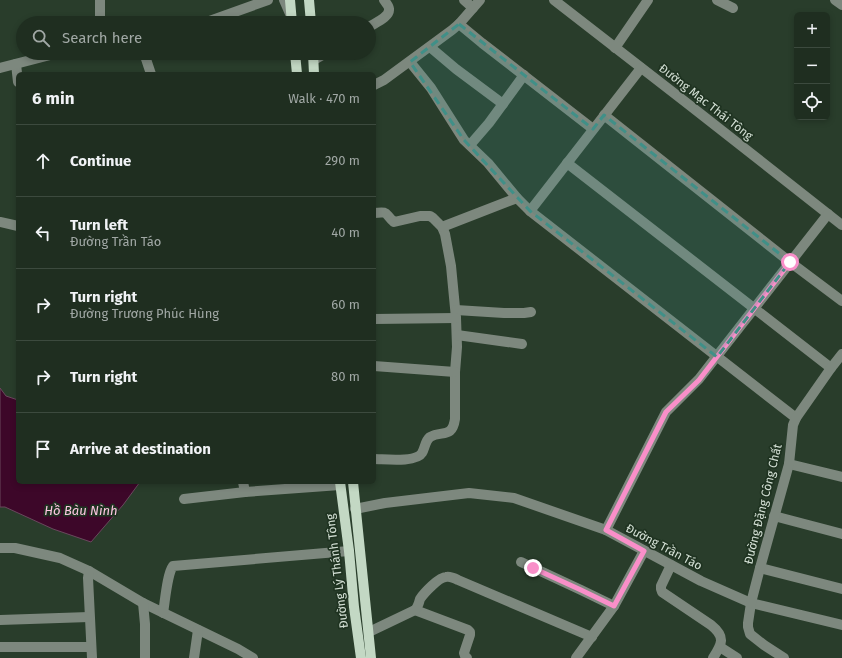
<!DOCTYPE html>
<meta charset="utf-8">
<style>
:root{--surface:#1f2e20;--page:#273629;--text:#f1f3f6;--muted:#a1a8a5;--line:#3c4a3e}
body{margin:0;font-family:"Fira Sans",sans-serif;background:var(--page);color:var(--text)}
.controls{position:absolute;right:12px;top:12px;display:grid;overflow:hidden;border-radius:6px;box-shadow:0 2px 6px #0003}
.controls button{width:36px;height:36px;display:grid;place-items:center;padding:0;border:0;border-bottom:1px solid var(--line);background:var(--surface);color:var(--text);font:20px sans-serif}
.stop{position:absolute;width:12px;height:12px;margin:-9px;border:3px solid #f98fc9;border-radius:50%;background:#fff}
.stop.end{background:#f98fc9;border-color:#fff;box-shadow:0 1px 4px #0008}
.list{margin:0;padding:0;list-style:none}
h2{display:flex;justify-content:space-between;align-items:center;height:52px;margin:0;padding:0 16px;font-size:17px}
h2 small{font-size:13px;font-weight:400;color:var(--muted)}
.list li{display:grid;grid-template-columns:26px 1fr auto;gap:12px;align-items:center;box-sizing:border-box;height:72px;padding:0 16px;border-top:1px solid var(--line)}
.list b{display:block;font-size:15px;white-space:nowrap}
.list p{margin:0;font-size:13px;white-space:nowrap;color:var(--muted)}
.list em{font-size:13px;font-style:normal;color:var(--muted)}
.icon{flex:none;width:22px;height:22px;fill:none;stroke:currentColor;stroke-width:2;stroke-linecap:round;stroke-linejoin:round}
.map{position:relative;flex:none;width:842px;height:658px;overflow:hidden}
.search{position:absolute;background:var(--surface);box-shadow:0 2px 6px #0003;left:16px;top:16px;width:360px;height:44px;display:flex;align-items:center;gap:10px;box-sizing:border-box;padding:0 14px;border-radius:22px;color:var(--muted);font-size:15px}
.panel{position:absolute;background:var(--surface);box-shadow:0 2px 6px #0003;left:16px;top:72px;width:360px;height:412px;border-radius:6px}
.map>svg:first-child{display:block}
.water{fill:#3d0729;stroke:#6a485d}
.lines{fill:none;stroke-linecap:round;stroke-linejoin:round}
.minor{stroke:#7d887e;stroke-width:10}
.major{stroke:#c3d8c4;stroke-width:10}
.route{stroke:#f98fc9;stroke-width:5}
.marked{fill:#409088;fill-opacity:0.2;stroke:#409088;stroke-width:3;stroke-dasharray:8 5;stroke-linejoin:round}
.labels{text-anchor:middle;stroke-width:3.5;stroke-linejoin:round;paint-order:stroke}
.street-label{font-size:12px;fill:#d4e0d5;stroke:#1f3321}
.water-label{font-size:13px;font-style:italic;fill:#fec6e2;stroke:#1f3321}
</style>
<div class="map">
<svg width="842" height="658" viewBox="0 0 842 658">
<rect width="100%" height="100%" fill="#293d2b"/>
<!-- water -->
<polygon class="water" points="0,388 6,396 18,400 18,482 140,482 123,505 91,542 53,529 5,507 0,507"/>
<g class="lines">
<!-- minor -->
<g class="minor">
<polyline points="100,0 100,23"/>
<polyline points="284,0 291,16"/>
<polyline points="464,0 473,8"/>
<polyline points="554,0 688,104 842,225"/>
<polyline points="717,0 733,8"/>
<polyline points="835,0 842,5"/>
<polyline points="204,23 268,0"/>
<polyline points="459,24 482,43 593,129"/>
<path d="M369,27C375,23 390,17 389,9C389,6 386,3 384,0"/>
<polyline points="430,47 456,69 503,104"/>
<polyline points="615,48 648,0"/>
<polyline points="144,53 151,74"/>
<polyline points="314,60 326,53"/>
<polyline points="410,62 431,88 464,140 488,163 517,198 530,211 796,418"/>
<polyline points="16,64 18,82"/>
<polyline points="0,68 58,53"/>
<polyline points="374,85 384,80 452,30 459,24 480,0"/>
<polyline points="604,115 790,262 842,301"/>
<polyline points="470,145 489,123 524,75"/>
<polyline points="567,163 831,368"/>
<polyline points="530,211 641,68"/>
<path d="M374,213C390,211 384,214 394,222L420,216H430L433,218L442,227L445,234L451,266L456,318L457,347L455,372V419C452,439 442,430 430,437C425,441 425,448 422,453C416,463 384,459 374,459"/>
<polyline points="0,222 18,226"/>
<polyline points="442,227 517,198"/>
<polyline points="456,310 504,313 524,313 531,312"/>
<polyline points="374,319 456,318"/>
<polyline points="457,335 522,344"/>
<polyline points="374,366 455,372"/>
<polyline points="789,464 842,477"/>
<polyline points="243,482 245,492"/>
<polyline points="184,499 245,492 340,485"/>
<polyline points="355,509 385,503 469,493 514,498 606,530 701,581 751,603 842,625"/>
<polyline points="774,516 842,534"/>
<polyline points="606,530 666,412 699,379 828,214"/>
<polyline points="0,548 15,548 60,558 89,571 143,603 238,649 253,658"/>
<polyline points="521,562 581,590 614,606"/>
<path d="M671,565L661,586V589L662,592L711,625C726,637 722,644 713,658"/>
<polyline points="760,568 842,589"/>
<polyline points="89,571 88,578 92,658"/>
<polyline points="143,603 145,624 145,658"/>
<polyline points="415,610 468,630 470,632 470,635 464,653 465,656 467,658"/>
<path d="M163,613C165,602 167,574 173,566L349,551"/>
<polyline points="0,620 89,617"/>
<path d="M369,632L415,610C418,607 419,603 420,599C424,593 439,577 446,577C450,576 454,578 458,580L592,637"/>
<polyline points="0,647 91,647"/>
<polyline points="720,647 737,658"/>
<polyline points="194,658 198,630"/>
<polyline points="576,658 614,606 644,551"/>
<polyline points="784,658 764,645 750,634 748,627 748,623 751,603 760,568 789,464 793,425 796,418 831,368 842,354"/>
</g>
<!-- major -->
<g class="major">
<polyline points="290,0 292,23"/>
<polyline points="309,0 311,23"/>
<polyline points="295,53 297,74"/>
<polyline points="313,53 314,74"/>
<polyline points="340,482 349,551 354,607 361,658"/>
<polyline points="353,482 371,658"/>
</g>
</g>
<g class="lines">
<!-- route -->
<polyline class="route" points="533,568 581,590 614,606 644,551 606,530 666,412 699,380 790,262"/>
</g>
<!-- marked area -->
<path class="marked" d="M459,24L593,129L604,115L790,262L717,357L530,211L464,140L410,62Z"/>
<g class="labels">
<!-- street labels -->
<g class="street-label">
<text transform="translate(706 102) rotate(38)" y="4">Đường Mạc Thái Tông</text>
<text transform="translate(763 504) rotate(-76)" y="4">Đường Đặng Công Chất</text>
<text transform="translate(664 547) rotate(28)" y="4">Đường Trần Táo</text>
<text transform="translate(337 571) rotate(-97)" y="4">Đường Lý Thánh Tông</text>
</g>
<!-- water labels -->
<g class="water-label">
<text x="81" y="515">Hồ Bàu Nình</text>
</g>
</g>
</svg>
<div class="controls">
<button>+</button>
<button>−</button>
<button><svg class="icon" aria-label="locate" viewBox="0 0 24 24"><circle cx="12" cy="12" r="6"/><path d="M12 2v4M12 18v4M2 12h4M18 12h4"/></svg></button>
</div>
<div class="stop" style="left:790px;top:262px"></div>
<div class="stop end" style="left:533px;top:568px"></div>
<div class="search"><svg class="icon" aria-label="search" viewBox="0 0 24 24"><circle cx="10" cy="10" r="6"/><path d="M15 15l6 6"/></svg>Search here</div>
<section class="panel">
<h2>6 min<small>Walk · 470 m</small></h2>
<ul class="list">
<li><svg class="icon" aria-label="ahead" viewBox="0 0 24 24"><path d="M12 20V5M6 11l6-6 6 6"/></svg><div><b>Continue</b></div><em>290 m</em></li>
<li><svg class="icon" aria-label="left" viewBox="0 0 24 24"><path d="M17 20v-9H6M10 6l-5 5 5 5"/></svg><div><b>Turn left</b><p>Đường Trần Táo</p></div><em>40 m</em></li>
<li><svg class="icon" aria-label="right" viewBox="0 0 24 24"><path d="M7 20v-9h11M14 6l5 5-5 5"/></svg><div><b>Turn right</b><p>Đường Trương Phúc Hùng</p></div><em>60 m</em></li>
<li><svg class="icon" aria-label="right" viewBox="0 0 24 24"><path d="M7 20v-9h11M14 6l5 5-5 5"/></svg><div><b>Turn right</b></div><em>80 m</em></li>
<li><svg class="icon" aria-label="arrive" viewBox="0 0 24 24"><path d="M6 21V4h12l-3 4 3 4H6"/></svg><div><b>Arrive at destination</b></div></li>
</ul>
</section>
</div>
